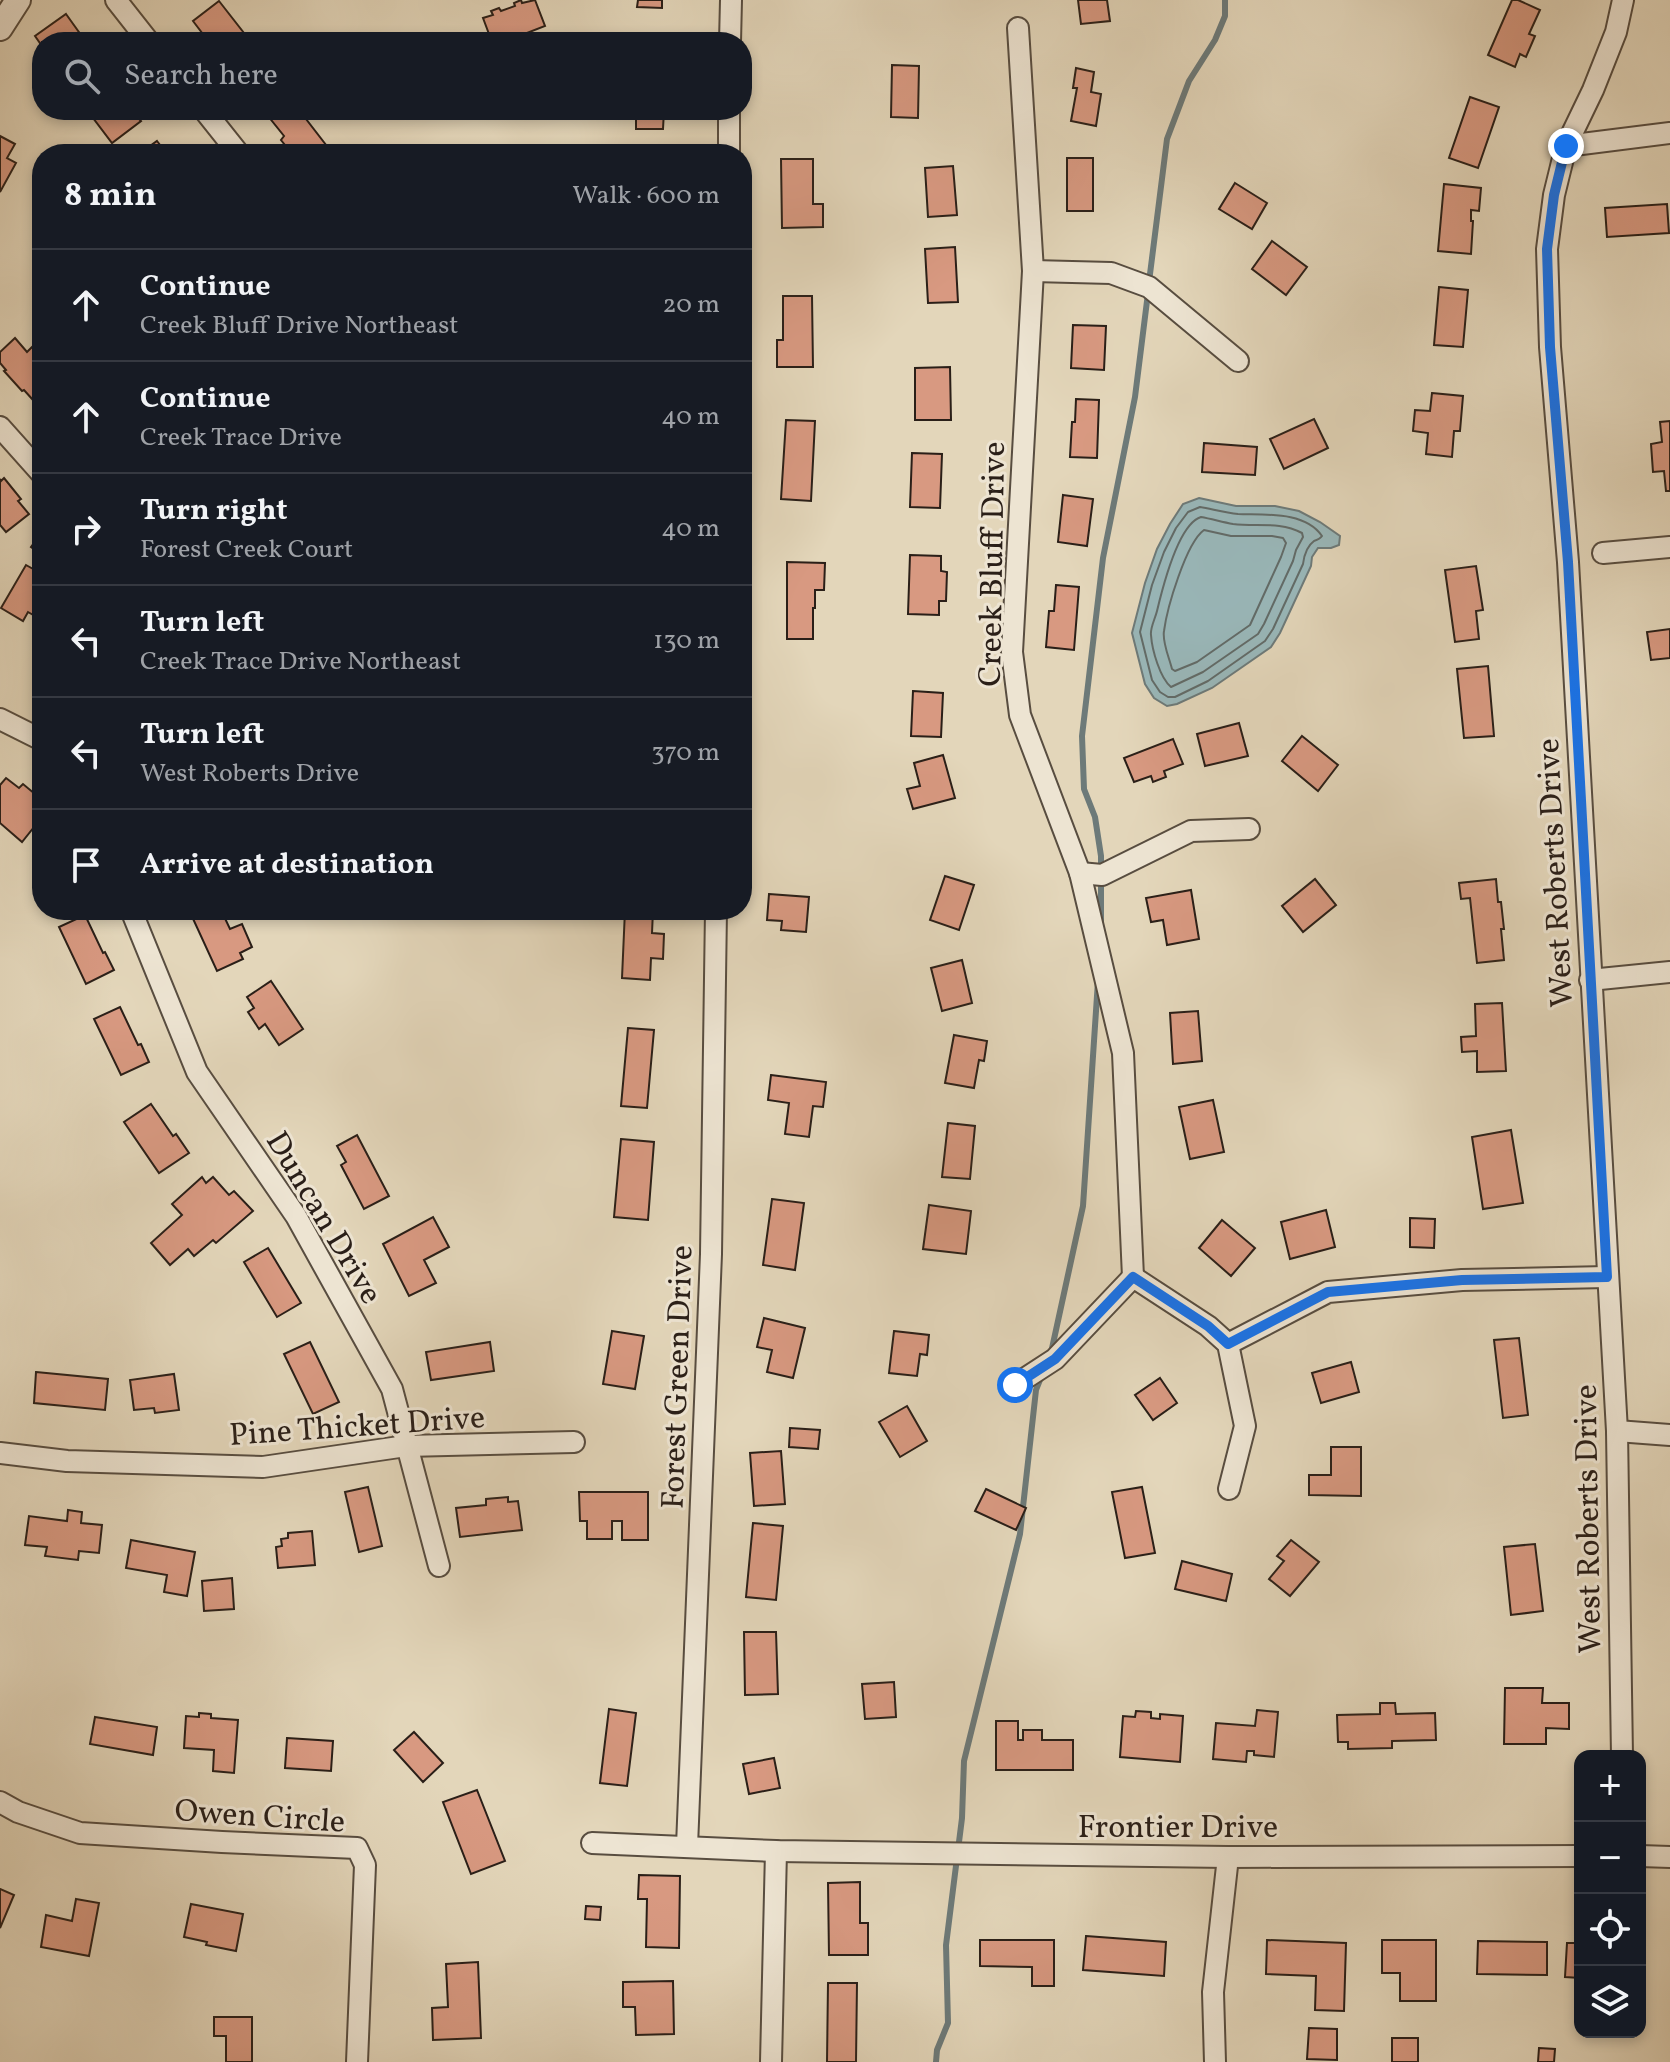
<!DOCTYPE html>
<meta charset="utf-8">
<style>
:root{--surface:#171b24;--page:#242831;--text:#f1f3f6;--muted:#9ea1a6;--line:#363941}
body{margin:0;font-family:Vollkorn,serif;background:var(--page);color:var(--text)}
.controls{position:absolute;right:24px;bottom:24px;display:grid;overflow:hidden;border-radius:16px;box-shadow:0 4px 12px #0003}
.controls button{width:72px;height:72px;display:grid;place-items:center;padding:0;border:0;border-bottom:2px solid var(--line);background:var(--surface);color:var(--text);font:40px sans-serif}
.stop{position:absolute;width:24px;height:24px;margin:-18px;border:6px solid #1a73e8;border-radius:50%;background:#fff}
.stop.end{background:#1a73e8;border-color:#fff;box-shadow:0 2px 8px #0008}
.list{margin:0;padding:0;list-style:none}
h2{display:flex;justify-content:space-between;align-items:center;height:104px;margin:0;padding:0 32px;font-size:34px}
h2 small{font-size:26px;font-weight:400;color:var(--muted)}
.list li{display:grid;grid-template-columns:52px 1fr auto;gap:24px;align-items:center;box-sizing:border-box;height:112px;padding:0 32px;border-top:2px solid var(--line)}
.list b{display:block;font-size:30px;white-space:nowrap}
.list p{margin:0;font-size:26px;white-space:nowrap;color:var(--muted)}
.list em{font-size:26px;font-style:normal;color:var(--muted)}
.icon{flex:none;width:44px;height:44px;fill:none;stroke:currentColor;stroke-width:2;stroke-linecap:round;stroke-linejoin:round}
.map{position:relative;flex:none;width:1670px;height:2062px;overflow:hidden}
.search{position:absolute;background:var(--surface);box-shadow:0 4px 12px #0003;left:32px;top:32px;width:720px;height:88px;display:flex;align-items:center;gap:20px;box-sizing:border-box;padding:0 28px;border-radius:32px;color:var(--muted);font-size:30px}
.panel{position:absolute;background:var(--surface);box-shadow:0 4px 12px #0003;left:32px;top:144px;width:720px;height:776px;border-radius:32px}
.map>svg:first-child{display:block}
.water{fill:#99b7b9;stroke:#6d7a79;stroke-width:2}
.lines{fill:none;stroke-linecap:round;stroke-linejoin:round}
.shore{stroke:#626b68;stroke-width:2}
.stream{stroke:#6d7a79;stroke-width:6}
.building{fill:#d89981;stroke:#2a1f18;stroke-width:2}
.minor-casing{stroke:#584d40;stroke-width:24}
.tertiary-casing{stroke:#584d40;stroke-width:28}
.minor{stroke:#ede4d2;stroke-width:20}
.tertiary{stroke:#ede4d2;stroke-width:24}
.route{stroke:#1a73e8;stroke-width:10}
.labels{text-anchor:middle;stroke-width:6;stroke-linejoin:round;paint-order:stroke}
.street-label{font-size:32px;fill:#2a1f18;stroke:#ede4d2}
</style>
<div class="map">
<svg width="1670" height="2062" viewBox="0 0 1670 2062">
<rect width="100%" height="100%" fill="#e3d6ba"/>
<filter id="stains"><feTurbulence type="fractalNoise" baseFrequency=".0025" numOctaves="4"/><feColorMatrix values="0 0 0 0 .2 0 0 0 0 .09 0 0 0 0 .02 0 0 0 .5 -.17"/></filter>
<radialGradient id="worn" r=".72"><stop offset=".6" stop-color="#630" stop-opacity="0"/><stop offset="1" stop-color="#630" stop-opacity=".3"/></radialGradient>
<!-- water -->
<polygon class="water" points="1199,498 1236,506 1275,506 1299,511 1320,522 1340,536 1339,545 1331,548 1318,548 1312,557 1311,566 1280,633 1271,647 1212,688 1177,704 1167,706 1154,698 1145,684 1132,633 1145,583 1157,549 1170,524 1183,504"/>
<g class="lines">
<!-- shore -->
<g class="shore">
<path d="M1200,507C1212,509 1225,513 1238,514C1265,515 1305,511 1322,536C1320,539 1317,540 1314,541C1307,546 1304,556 1303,564L1273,629L1265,641L1208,681L1175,697H1168L1160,692L1152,680L1140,632L1152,585L1164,552L1176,528L1188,512Z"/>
<path d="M1201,517C1212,519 1222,522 1233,524C1257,527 1279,521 1302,533L1303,537L1296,550L1293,561L1264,624L1258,634L1203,672L1171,687C1160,678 1152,650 1151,635C1150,628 1155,619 1157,611C1162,590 1178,524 1201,517Z"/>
<path d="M1204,530L1231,536H1272L1283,538L1286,543L1281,557L1250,625L1197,662L1175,671L1172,669C1169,657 1162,642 1164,631C1167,608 1186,543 1204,530Z"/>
</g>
<!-- stream -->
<g class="stream">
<polyline points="1149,282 1167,139 1189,81 1215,40 1225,16 1225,0"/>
<polyline points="1101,926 1101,856 1095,817 1084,789 1082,736 1103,558 1135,397 1148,293"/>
<polyline points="1051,1353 1083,1206 1098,981"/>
<polyline points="936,2062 937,2050 948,2023 946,1945 962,1818 964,1761 1020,1534 1036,1390 1042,1375"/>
</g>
</g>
<!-- building -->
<g class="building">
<polygon points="521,0 522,3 535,0 545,26 504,42 492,42 483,18 493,15 491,11 499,8 501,11 515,6 514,3"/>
<polygon points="638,0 662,0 662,8 637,7"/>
<polygon points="1078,0 1107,0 1110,21 1081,24"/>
<polygon points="1512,0 1518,0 1540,10 1529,34 1535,36 1526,57 1520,54 1515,67 1488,55"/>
<polygon points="219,1 251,42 209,42 193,21"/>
<polygon points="66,14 86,42 42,42 42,46 35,36"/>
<polygon points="892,65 919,66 918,118 891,117"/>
<polygon points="1076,68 1094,72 1091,92 1101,94 1096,126 1071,121 1077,88 1073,88"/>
<polygon points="1470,97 1499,107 1478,168 1449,158"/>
<polygon points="87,110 131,110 141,121 112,143"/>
<polygon points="276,110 299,110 333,154 298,154 293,147 289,150 281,140 284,136 268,116"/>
<polygon points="636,110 664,110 663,129 636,129"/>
<polygon points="0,136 15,144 7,158 16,163 0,192"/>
<polygon points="157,141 167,154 139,154"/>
<rect x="1067" y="158" width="26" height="53"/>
<polygon points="781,159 813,159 813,204 823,204 823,227 782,228"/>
<polygon points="953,166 957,215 928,217 925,168"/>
<polygon points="1235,183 1267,203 1252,229 1219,209"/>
<polygon points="1444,184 1481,188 1479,211 1471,210 1471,221 1473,221 1471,254 1438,251"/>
<polygon points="1667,204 1669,233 1607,237 1605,208"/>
<polygon points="1272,241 1307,267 1286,295 1252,269"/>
<polygon points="955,247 958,302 928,303 925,249"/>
<polygon points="1439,287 1468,290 1463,347 1434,345"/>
<polygon points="783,296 812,296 813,367 777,367 777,340 783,340"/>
<polygon points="1073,325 1106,326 1104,370 1071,368"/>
<polygon points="15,338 27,352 32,347 42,359 42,392 33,400 24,390 22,391 4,371 6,370 0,363 0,352"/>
<polygon points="950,367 951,420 915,420 915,368"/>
<polygon points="1432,393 1463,396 1460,431 1454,431 1452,457 1426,454 1428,433 1413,431 1415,410 1430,411"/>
<polygon points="1076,399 1099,400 1097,458 1070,457 1072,422 1075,422"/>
<polygon points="1314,419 1328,448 1284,469 1270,439"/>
<polygon points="786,420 815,421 811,501 781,499"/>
<polygon points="1670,421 1670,491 1666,491 1664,471 1653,472 1651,444 1662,442 1660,422"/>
<polygon points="1204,443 1257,447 1255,475 1202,472"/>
<polygon points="912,453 942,454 940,508 910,507"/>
<polygon points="4,478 21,499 18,501 29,514 6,532 0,525 0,479 1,481"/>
<polygon points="1063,495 1093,499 1087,546 1058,542"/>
<polygon points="42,532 42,555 31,547"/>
<polygon points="910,555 941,556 941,571 947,572 946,601 939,601 939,615 908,614"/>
<polygon points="787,562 825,563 824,590 815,590 815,608 813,608 813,639 787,639"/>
<polygon points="26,565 42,574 42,582 39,587 42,588 42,620 28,612 23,621 1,608"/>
<polygon points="1476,566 1483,610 1476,611 1479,639 1455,642 1445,570"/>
<polygon points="1056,585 1079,587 1074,650 1046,647 1049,611 1054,611"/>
<polygon points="1670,629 1670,658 1651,660 1647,632"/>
<polygon points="1488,666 1494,736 1464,738 1457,669"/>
<polygon points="913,691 943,693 941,737 911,736"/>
<polygon points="1239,723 1248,756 1205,766 1197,734"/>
<polygon points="1302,736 1338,765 1318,791 1282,761"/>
<polygon points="1173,739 1183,764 1164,771 1166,777 1153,782 1151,776 1134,782 1124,758"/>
<polygon points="943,755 955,798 913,809 907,789 920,786 914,763"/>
<polygon points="6,778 19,788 23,784 41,799 37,803 42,808 42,817 22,842 0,823 0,785"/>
<polygon points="945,876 974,885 959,930 930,920"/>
<polygon points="1315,879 1336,905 1303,932 1282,906"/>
<polygon points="1496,879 1498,902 1501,902 1504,929 1501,929 1504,960 1477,963 1470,898 1461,899 1459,883"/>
<polygon points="1191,890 1199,939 1167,945 1163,920 1151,922 1146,898"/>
<polygon points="769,894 809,897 806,932 781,930 782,921 767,920"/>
<polygon points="189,910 221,910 230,929 242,924 252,947 240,953 243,959 217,971"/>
<polygon points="625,910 653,910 652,933 664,934 663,959 651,958 650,980 622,978"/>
<polygon points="85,915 103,953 105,952 114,970 86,984 59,927"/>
<polygon points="962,960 972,1003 942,1011 931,968"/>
<polygon points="271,981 303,1029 279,1045 265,1024 259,1029 248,1012 254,1008 247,997"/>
<polygon points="1502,1003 1506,1071 1477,1072 1477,1051 1462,1052 1461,1037 1476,1036 1475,1004"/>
<polygon points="120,1007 138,1045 141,1044 149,1062 121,1075 94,1019"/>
<polygon points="1198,1011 1202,1061 1173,1064 1170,1013"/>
<polygon points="628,1028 654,1030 647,1108 621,1106"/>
<polygon points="954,1035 987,1041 984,1061 979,1060 974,1088 945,1083"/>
<polygon points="771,1075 826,1082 823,1107 813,1106 809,1137 785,1134 789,1103 768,1100"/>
<polygon points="1213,1100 1224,1152 1190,1159 1179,1107"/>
<polygon points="151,1104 173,1136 176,1134 189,1153 159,1173 124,1122"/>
<polygon points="948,1123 975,1126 970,1179 942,1177"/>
<polygon points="1511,1130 1523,1203 1483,1209 1472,1137"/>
<polygon points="357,1135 389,1196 364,1209 341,1165 346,1162 337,1146"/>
<polygon points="621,1139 654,1142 648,1220 614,1217"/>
<polygon points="202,1177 206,1183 213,1177 229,1195 234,1191 253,1211 216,1243 213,1240 194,1256 188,1249 170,1265 151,1243 182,1215 172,1204"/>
<polygon points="772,1199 804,1203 795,1270 763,1265"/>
<polygon points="929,1205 971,1211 966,1254 923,1249"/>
<polygon points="1326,1210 1335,1247 1290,1259 1281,1222"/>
<polygon points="433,1217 449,1247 424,1260 436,1283 409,1296 383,1244"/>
<polygon points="1410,1218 1435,1219 1434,1248 1410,1247"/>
<polygon points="1222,1220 1255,1248 1231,1276 1199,1248"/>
<polygon points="268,1248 301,1303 277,1317 244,1262"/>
<polygon points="764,1318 805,1328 793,1378 767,1372 772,1350 757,1347"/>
<polygon points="612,1331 644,1336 635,1389 603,1384"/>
<polygon points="894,1331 929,1335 927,1355 920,1354 917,1376 889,1373"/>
<polygon points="1519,1338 1528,1415 1503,1418 1494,1340"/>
<polygon points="310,1342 339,1402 313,1414 284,1354"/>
<polygon points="490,1342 494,1371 431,1380 426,1352"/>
<polygon points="1351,1362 1359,1392 1321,1403 1312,1373"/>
<polygon points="36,1372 108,1379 105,1410 34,1403"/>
<polygon points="174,1374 179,1410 155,1413 154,1408 134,1410 130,1380"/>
<polygon points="1160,1378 1177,1403 1153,1420 1135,1395"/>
<polygon points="907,1406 927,1441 900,1457 879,1422"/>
<polygon points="790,1428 820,1430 818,1449 789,1447"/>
<polygon points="1331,1447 1361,1447 1361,1496 1309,1495 1309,1475 1331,1475"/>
<polygon points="781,1451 785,1504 754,1506 750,1453"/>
<polygon points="368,1487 382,1546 359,1552 345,1492"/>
<polygon points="1142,1487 1155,1553 1125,1558 1112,1492"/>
<polygon points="986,1489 1026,1508 1016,1530 975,1511"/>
<polygon points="579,1492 648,1492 648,1540 622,1540 622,1521 612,1521 612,1539 587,1539 587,1521 580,1521"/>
<polygon points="508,1497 508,1502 518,1501 522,1530 460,1537 456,1508 486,1505 486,1499"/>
<polygon points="68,1510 82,1512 81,1523 102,1525 99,1553 79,1551 78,1560 45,1556 47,1547 25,1545 29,1516 67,1521"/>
<polygon points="753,1523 783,1526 776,1600 746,1597"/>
<polygon points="312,1531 315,1565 278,1568 276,1547 282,1546 281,1539 288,1538 288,1533"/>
<polygon points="131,1540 195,1552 187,1596 164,1592 167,1575 126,1568"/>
<polygon points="1291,1540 1319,1562 1290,1596 1269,1579 1284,1561 1277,1556"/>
<polygon points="1535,1544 1543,1611 1511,1615 1504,1547"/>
<polygon points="1182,1561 1232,1574 1226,1601 1175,1589"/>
<polygon points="232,1578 234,1609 204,1611 202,1581"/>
<polygon points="744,1632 776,1632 778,1694 745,1695"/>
<polygon points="894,1682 896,1717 865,1719 862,1684"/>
<polygon points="1505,1688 1543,1688 1542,1703 1569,1703 1569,1729 1546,1728 1546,1744 1504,1744"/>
<polygon points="1380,1703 1395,1703 1396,1714 1435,1713 1436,1740 1392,1741 1392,1748 1348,1749 1348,1742 1338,1742 1337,1715 1380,1714"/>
<polygon points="609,1709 636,1713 627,1786 600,1783"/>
<polygon points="1257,1710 1278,1712 1274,1757 1254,1755 1254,1751 1247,1751 1246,1762 1213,1759 1216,1723 1255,1726"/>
<polygon points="1136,1711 1151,1712 1151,1718 1160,1719 1160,1714 1183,1716 1180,1762 1120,1757 1123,1716 1135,1717"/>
<polygon points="199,1713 211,1714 211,1718 238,1720 234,1773 213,1771 214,1750 184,1748 186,1716 199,1717"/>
<polygon points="95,1717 157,1727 153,1755 90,1744"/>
<polygon points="996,1721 1018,1721 1018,1740 1023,1740 1023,1730 1042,1730 1042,1740 1073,1740 1073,1770 996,1770"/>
<polygon points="414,1732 443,1763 423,1782 394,1750"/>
<polygon points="287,1738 333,1741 331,1771 285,1768"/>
<polygon points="774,1758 780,1788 749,1794 743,1764"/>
<polygon points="477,1790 505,1861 471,1874 443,1802"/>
<polygon points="639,1875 680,1876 679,1948 646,1947 647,1899 638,1899"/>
<polygon points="860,1882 860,1923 868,1923 868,1955 829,1955 828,1883"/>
<polygon points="0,1889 14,1895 0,1928"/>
<polygon points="76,1899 99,1903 89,1956 41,1947 46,1915 72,1921"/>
<polygon points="191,1904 243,1914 236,1951 206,1945 207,1942 184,1937"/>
<polygon points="586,1906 601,1907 600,1920 585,1919"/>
<polygon points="1086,1936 1166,1942 1164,1976 1083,1970"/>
<polygon points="980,1940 1054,1940 1054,1986 1032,1986 1032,1967 980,1966"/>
<polygon points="1267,1940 1346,1943 1344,2011 1315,2010 1316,1976 1266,1974"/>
<polygon points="1382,1940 1436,1940 1436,2001 1400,2001 1400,1973 1382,1973"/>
<polygon points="1478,1941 1547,1942 1547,1975 1477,1974"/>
<polygon points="1567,1943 1580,1943 1580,1978 1565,1977"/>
<polygon points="1640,1945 1645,1946 1644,1980 1640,1980"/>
<polygon points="478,1962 481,2038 433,2040 432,2008 448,2007 446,1964"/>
<polygon points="673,1981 674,2034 636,2035 635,2007 623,2007 623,1982"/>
<polygon points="828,1983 857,1983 856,2062 827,2062"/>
<polygon points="214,2017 252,2017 252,2062 226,2062 226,2036 214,2036"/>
<polygon points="1309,2028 1337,2029 1337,2060 1307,2059"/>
<rect x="1392" y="2038" width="26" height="24"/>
<polygon points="1539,2048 1555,2049 1554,2062 1538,2062"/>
</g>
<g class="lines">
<defs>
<g id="minor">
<polyline points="116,0 149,42"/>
<polyline points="1018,28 1033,271 1012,652 1020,715 1080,873 1123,1053 1133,1277"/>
<polyline points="730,42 731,0"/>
<polyline points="204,110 239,154"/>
<polyline points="1566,146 1670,133"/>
<polyline points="729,154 729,110"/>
<polyline points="1033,271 1111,273 1149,287 1238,361"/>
<polyline points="0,427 42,474"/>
<polyline points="1603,553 1670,547"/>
<polyline points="0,719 42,740"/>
<polyline points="1080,873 1102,875 1191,831 1249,829"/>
<polyline points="131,910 197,1072 296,1216 392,1389 439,1566"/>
<polyline points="1590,980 1670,972"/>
<polyline points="1133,1277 1208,1326 1228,1344 1245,1426 1229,1489"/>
<polyline points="1228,1344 1328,1292 1462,1280 1607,1277"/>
<polyline points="1015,1385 1055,1359 1133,1277"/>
<polyline points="1617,1431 1670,1435"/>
<polyline points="0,1453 67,1461 263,1467 406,1446 574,1442"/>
<polyline points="1622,1756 1617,1431 1568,562 1550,347 1547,249 1554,195 1566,146 1593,90 1616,32 1623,0"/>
<polyline points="0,1802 18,1812 80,1833 222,1842 357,1848 365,1865 357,2062"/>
<polyline points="592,1843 776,1851 1228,1857 1580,1856"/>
<polyline points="687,1846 711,1254 716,910"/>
<polyline points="1640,1856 1670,1857"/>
<polyline points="771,2062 776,1851"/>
<polyline points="1215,2062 1213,1992 1228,1857"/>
</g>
<polyline id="tertiary" points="0,28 18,0"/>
</defs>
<!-- minor casing -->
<use href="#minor" class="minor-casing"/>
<!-- tertiary casing -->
<use href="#tertiary" class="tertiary-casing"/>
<!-- minor -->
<use href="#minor" class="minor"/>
<!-- tertiary -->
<use href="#tertiary" class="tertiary"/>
</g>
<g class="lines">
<!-- route -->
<polyline class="route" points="1015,1385 1055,1359 1133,1277 1208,1326 1228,1344 1328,1292 1462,1280 1607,1277 1568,562 1550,347 1547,249 1554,195 1566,146"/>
</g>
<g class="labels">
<!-- street labels -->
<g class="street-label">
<text transform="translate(991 564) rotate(-89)" y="11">Creek Bluff Drive</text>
<text transform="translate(1554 873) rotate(-93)" y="11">West Roberts Drive</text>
<text transform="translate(325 1217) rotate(59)" y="11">Duncan Drive</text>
<text transform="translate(676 1377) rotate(-88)" y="11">Forest Green Drive</text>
<text transform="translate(357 1425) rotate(-4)" y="11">Pine Thicket Drive</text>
<text transform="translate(1587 1519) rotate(-91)" y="11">West Roberts Drive</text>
<text transform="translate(260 1815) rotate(4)" y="11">Owen Circle</text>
<text x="1178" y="1837">Frontier Drive</text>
</g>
</g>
<rect width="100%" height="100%" filter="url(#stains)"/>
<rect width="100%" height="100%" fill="url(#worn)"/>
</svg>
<div class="controls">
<button>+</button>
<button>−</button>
<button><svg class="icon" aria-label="locate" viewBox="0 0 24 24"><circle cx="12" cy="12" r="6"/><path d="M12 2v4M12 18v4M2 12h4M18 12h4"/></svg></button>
<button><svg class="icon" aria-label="layers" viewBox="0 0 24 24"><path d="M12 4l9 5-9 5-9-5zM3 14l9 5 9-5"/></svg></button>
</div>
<div class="stop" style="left:1015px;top:1385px"></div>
<div class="stop end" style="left:1566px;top:146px"></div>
<div class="search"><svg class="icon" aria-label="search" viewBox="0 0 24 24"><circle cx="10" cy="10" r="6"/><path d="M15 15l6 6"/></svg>Search here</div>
<section class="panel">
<h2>8 min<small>Walk · 600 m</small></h2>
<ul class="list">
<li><svg class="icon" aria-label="ahead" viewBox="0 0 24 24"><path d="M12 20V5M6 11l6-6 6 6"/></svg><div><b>Continue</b><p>Creek Bluff Drive Northeast</p></div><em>20 m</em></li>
<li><svg class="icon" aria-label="ahead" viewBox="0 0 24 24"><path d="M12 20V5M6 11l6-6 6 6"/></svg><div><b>Continue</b><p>Creek Trace Drive</p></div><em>40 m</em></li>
<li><svg class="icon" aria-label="right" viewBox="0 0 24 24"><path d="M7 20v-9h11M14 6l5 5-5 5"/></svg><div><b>Turn right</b><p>Forest Creek Court</p></div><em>40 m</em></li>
<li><svg class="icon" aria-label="left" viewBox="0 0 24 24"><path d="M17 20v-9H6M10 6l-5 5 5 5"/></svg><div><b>Turn left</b><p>Creek Trace Drive Northeast</p></div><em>130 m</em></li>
<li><svg class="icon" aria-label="left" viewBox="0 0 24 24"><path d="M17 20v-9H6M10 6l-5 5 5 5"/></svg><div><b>Turn left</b><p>West Roberts Drive</p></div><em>370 m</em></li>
<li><svg class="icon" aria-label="arrive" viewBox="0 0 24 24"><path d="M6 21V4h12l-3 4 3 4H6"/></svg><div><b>Arrive at destination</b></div></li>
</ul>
</section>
</div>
